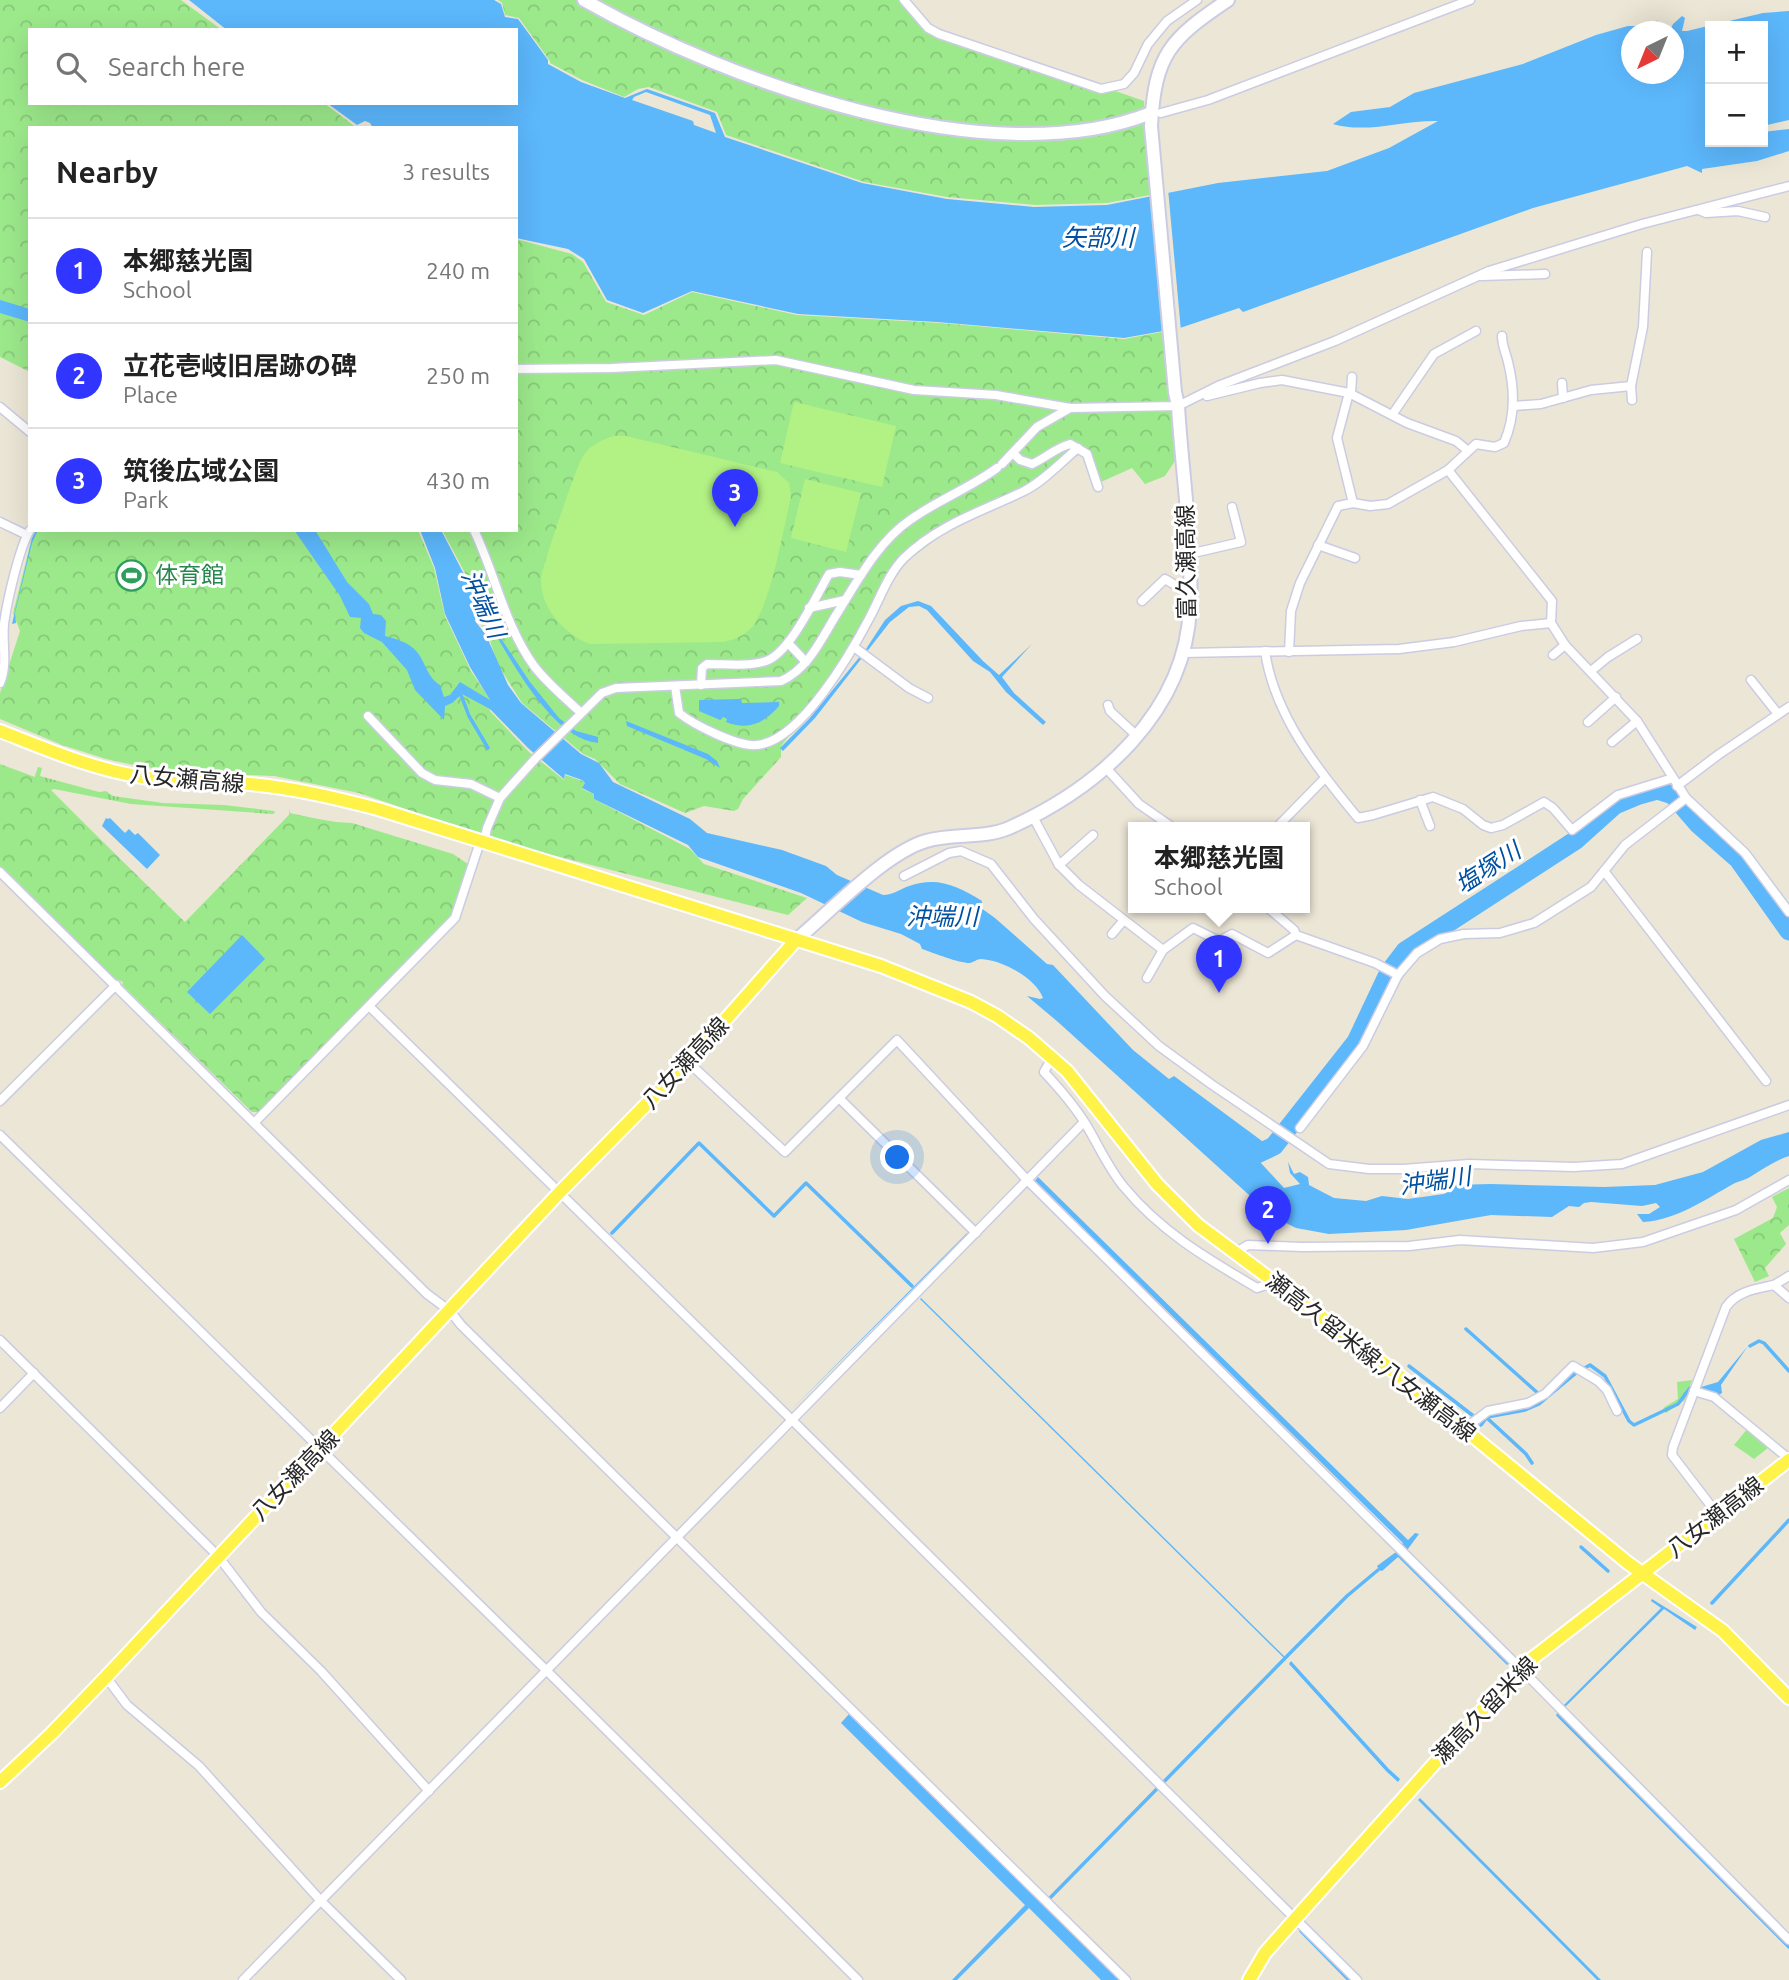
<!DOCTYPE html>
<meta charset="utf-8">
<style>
:root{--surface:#fff;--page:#f6f6f6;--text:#222;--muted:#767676;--line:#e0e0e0;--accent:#3035ff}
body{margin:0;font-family:Ubuntu,"Noto Sans JP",sans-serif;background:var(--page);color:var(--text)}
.controls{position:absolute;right:21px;top:21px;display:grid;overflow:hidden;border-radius:0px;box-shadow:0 7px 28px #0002}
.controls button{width:63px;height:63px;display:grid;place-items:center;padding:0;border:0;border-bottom:2px solid var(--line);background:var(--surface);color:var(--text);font:35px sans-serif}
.compass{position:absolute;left:1621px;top:21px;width:63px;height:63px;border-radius:50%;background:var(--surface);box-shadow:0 7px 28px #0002;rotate:223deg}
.you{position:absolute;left:898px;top:1158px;width:24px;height:24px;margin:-18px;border:5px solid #fff;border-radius:50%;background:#1a73e8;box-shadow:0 0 0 10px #1a73e833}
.badge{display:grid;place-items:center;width:46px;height:46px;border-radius:50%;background:var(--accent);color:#fff;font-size:23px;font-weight:700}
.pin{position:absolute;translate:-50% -58px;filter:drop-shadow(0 2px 4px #0008)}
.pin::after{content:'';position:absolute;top:37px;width:24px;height:21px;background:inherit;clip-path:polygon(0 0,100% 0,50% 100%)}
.popup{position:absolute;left:1128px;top:822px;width:182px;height:91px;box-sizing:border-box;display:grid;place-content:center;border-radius:0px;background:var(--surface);filter:drop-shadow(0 2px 5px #0005);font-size:23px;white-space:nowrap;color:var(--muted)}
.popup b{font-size:26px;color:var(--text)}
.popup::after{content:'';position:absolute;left:50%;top:100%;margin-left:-14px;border:14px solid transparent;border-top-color:var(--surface)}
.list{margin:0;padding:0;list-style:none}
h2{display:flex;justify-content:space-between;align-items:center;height:91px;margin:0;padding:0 28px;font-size:30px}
h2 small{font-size:23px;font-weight:400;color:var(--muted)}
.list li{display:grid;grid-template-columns:46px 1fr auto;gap:21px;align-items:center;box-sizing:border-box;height:105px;padding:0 28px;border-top:2px solid var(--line)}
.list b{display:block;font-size:26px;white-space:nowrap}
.list p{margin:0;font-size:23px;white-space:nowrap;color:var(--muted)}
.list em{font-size:23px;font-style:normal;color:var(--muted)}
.icon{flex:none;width:38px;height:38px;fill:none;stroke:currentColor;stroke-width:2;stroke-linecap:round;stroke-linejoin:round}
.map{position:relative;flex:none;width:1789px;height:1980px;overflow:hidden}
.search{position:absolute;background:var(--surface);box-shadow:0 7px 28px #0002;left:28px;top:28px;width:490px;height:77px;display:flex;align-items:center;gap:18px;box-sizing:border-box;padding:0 24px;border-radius:0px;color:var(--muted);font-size:26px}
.panel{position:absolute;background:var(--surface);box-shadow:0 7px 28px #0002;left:28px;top:126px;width:490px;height:406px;border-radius:0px}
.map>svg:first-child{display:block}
.grass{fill:url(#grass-tufts)}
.forest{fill:url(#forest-crowns)}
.garden{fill:#9ce98b}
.pitch{fill:#b2f285}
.water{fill:#5cb7fb;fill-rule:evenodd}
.pier{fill:#ece6d6}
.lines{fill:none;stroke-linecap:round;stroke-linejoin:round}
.stream{stroke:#5cb7fb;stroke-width:3.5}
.river{stroke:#5cb7fb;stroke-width:19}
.street-casing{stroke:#cbcce2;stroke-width:11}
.secondary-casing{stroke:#cbcce2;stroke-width:16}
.primary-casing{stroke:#fff;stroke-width:16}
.street{stroke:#fff;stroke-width:8}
.secondary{stroke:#fff;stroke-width:12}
.primary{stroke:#fff248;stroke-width:12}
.labels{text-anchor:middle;stroke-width:6;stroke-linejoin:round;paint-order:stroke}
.street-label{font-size:23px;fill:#272727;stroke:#fff}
.leisure-label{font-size:23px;fill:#27864d;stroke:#fff;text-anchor:start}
.water-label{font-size:24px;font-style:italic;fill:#0050a2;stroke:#fff}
</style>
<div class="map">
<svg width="1789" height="1980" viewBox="0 0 1789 1980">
<defs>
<pattern id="grass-tufts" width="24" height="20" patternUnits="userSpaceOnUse" patternTransform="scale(1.75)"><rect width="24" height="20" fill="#9ce98b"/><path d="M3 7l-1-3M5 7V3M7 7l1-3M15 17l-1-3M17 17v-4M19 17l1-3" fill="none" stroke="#86c878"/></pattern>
<pattern id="forest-crowns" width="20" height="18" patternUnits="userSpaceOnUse" patternTransform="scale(1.75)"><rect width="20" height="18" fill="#9ce98b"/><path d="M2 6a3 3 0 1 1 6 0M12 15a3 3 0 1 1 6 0" fill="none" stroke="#86c878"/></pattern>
</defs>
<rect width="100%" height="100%" fill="#ece6d6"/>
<!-- grass -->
<polygon class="grass" points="38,767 42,768 40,776 99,792 106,791 113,796 163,803 224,805 274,811 275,813 272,814 131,804 54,789 51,790 184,923 289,815 289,808 290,813 348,826 187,928 33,782"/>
<!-- forest -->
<g class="forest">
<polygon points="0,0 181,0 222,30 30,30 30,103 324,103 357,128 30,128 30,372 0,357"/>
<polygon points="498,0 906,0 914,12 934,28 1144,101 1150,195 1107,203 1035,205 947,197 864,182 726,135 717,112 649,87 638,89 624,97 582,80 550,63 550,61 519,18 505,15 502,3"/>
<polygon points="516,239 572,254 583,262 606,302 644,315 692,292 797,315 941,323 1124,339 1167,331 1177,458 1165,476 1145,484 1132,468 1101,482 1090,450 1080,453 1033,490 958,523 910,559 894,577 806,715 781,746 781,757 743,799 738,809 734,811 704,806 685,813 620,784 595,759 583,754 522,703 498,665 488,635 476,616 473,588 442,530 516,530"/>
<polygon points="36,530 418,530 434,568 445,616 471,671 489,698 490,711 529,752 564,780 565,775 583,781 585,783 582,789 594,794 594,799 690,849 704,864 807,898 788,915 505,843 359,793 274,776 190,773 138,766 106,759 62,745 0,719 0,693 20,631 13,613 31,541"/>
<polygon points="0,764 35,777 38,768 41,768 38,779 186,923 290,814 336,822 352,823 453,854 468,864 450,917 260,1112 252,1112 122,985 123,982 115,979 0,866"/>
<polygon points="1789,1188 1789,1225 1780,1233 1786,1244 1765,1268 1769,1276 1755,1282 1734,1239 1773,1218 1777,1207 1772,1197"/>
<polygon points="1692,1380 1685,1400 1666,1413 1663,1408 1678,1399 1677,1382"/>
</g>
<!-- garden -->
<polygon class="garden" points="1748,1428 1769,1447 1754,1459 1734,1445"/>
<!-- pitch -->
<g class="pitch">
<polygon points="794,402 896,426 882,487 780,463"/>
<path d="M614,436H626L777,472L789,483L791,497C784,526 770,607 752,627C744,636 735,639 724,642L590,644C565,634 540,608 541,579C541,570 577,465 583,456C590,445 601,440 614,436Z"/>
<polygon points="805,479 861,493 846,552 791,538"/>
</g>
<!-- water -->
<g class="water">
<path d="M189,0H494L501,4L505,17L518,19L548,60V64L581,82L625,98L647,89L715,113L725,137L862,183L947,199L1034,207L1107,205L1218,183L1327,171L1389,148L1438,121C1404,120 1366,134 1333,124L1351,112L1390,107L1414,93L1523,64L1596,35L1628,26H1655L1657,20L1661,31L1632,32V74H1674V32L1670,31L1673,24L1682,16L1685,18L1682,31H1687L1763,13L1789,11V120L1763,126V26H1710V142H1763V132L1789,129V151L1757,161L1702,169V173L1687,166L1533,208L1243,312L1239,308L1180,328L1124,338L937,322L798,314L692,291L643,313L607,300L584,259L568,249L516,238V128H373L370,123L365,121L357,125L327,103H516V30H227ZM646,92L710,115L716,133L694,125L693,121L632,100L634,97Z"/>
<polygon points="0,300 30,309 30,322 0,313"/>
<polygon points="36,530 38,530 32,543 15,613 16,623 12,624 32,538"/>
<path d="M294,530H315L347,582L369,604L373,614L381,615L386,621L385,636C396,639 409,642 417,652C426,663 427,677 440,685L444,697L450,695L460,682L490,700L470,667L445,614L435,568L420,530H441L467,580L487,603L493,615L496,631L530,682L559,718L576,731L598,737V743C548,737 509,654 484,616L475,612V621L486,635L508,685L521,703L581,754L599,763L613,782L690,819L707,833L782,850L826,866L837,875L883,895C893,895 900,889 909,886C937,876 958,886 982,901L981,908L995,918L1047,964L1053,965L1133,1050L1169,1079L1174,1076L1262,1141L1274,1142L1281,1148L1265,1156L1260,1162L1284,1188L1300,1184L1290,1173L1288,1162L1294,1174L1300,1172L1308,1177L1309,1185L1334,1198L1366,1201L1382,1196L1408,1199L1444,1194L1452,1190L1453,1185L1491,1184L1604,1187L1655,1185L1703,1172L1761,1140L1789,1132V1156C1774,1161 1763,1169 1750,1177C1745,1180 1739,1181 1735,1183C1706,1199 1677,1220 1643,1222L1637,1214H1649L1660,1207L1656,1203L1642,1206L1591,1202L1584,1203L1579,1207L1569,1206L1552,1217L1491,1215L1406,1230L1329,1234L1296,1228L1280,1220L1259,1204L1058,1022L1027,996L1040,999L1043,998C1036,978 1002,960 981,959C977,959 974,962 970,963C958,963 934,953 922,949L920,944L901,934L862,922L801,893L698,857L688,845L594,799V794L582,788L585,783L582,780L565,774L564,779L528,748L490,709L462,694L452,703L445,706L444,720L415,690L407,670L382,642L364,633L360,628L361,618L350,617L340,596Z"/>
<polygon points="918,601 931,606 983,661 999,675 1032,644 1002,677 1014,693 1046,722 1043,725 1006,692 990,672 973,661 927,610 919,606 909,607 890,622 815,718 783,751 780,748 809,719 866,649 885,620 901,606"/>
<path d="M741,699L742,703L779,702V706C764,723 749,731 726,722L727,719L723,717L720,720L699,711V700Z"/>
<polygon points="626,721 708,754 717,761 720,768 706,759 627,726"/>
<polygon points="106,818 108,819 110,818 125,833 129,829 135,835 138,833 160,855 147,869 102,826"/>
<polygon points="242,935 265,959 210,1014 187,992"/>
<polygon points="1038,1177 1408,1540 1415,1533 1419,1534 1402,1557 1509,1663 1507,1665 1398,1557 1382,1571 1379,1570 1377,1566 1396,1552 1403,1543 1035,1181"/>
<polygon points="967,1233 968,1234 789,1412"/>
<polygon points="921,1298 1285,1657 1284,1658 920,1299"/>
<polygon points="1748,1346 1721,1385 1722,1393 1719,1395 1711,1392 1700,1392 1701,1387 1718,1382"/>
<polygon points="1652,1599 1697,1627 1695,1630 1664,1609 1564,1708 1563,1706 1661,1608 1651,1601"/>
<polygon points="1291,1661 1389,1769 1400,1779 1398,1782 1386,1771 1289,1664"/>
<polygon points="849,1714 1120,1980 1101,1980 1029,1908 957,1980 952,1980 1025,1905 841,1723"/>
<polygon points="1420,1798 1601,1980 1597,1980 1418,1800"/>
</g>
<!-- pier -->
<polygon class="pier" points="1168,189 1181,331 1177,332 1164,190"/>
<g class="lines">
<!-- stream -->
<g class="stream">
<polyline points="461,695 469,716 488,748"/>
<polyline points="612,1233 699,1143 774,1216 806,1183 912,1286"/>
<polyline points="1466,1329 1540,1395"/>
<polyline points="1750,1346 1759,1341 1764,1343 1789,1371"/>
<polyline points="1409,1366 1476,1418"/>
<polyline points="1581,1370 1590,1365 1605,1376 1629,1421 1634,1425 1678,1404 1690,1388"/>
<polyline points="1487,1418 1526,1454 1532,1463"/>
<polyline points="1481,1425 1487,1417 1525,1410 1539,1404 1576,1373"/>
<polyline points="1581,1547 1608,1571"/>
<polyline points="1712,1603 1789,1520"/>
<polyline points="1558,1715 1789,1947"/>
<polyline points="1047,1901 1295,1648 1347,1596 1378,1570"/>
<polyline points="1301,1931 1349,1980"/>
</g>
<!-- river -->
<polyline class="river" points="1253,1156 1274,1146 1356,1042 1389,972 1405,951 1576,840 1615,805 1639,795 1657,790 1673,795 1698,824 1738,859 1789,931"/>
<defs>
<g id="street">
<polyline points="904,0 928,28 939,34 1101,89 1124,84 1134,73 1148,44 1167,21 1197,0"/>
<polyline points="1161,113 1208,100 1470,0"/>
<polyline points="1699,210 1706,213 1738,211 1765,217"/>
<polyline points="1482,276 1545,274"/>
<polyline points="516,369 612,368 776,360 914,390 996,395 1070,408 1178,406 1218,386 1335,341 1489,271 1642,224 1789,186"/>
<polyline points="1562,383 1563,398"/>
<polyline points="1349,393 1337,438 1353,503"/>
<polyline points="1351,393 1352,377"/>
<polyline points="1207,396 1260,383 1282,380 1349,393 1407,423 1456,441 1467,450"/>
<polyline points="1632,400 1631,386 1643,327 1647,252"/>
<polyline points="1514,406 1541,404 1591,390 1631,386"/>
<polyline points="0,407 30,432"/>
<polyline points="1392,415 1434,354 1476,331"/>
<path d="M1013,453L1020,460L1032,464C1046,458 1055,448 1070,444L1087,454L1098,487"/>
<polyline points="1002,464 1037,427 1070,408"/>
<polyline points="1448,470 1552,601 1551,623 1565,645 1637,721 1686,798 1745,853 1789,912"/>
<polyline points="0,522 27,535"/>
<path d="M474,530C495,574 505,626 534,666C547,683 564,697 580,712"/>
<polyline points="1318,545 1355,558"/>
<polyline points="1189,554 1241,542 1232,507"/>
<polyline points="1142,601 1165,579 1190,594"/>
<polyline points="809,608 845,600"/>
<polyline points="788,643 806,662"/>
<polyline points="854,647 909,688 928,698"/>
<path d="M1265,651C1274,715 1318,770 1358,818L1373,815L1433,797L1463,809L1483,825L1491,828L1503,825L1544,802L1553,808L1572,830L1618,795L1673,778"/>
<path d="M1289,652L1291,611L1300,583L1338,506L1353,503L1370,506L1388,504L1448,470L1476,444L1495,447L1504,443C1515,418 1515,390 1508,362C1506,353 1502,346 1502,336"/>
<polyline points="1183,653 1399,649 1454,642 1521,626 1551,623"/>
<polyline points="1553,655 1565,645"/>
<polyline points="1591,671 1608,657 1637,639"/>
<polyline points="1751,680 1778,714"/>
<path d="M0,683C8,664 2,645 4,624C7,602 19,548 30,530"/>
<path d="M701,685L702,668L707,664C725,664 749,667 766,661C790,653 816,596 829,574L840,572L861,575"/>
<path d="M675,686L679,713C694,725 738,747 757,745C801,741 851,653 870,617C880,598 889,573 904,558C939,524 983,511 1024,491C1044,481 1061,462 1078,448"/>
<polyline points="1108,705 1110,711 1137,736"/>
<polyline points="368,716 422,773 435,780 471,784 500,798"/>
<polyline points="1588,722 1616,697"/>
<polyline points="1612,742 1637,721"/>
<polyline points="1107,769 1139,804 1172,827"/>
<polyline points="1677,786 1718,755 1789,707"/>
<polyline points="1420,800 1430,826"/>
<polyline points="1032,815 1059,865 1079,885 1163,950"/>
<polyline points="1277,827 1325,778"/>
<path d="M484,843L487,828L500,798L535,759L602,693L616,688L781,681C809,669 822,637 838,612C858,580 878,542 910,520C938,500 970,488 997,468"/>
<polyline points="1059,865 1093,835"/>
<polyline points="1604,871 1766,1081"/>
<polyline points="0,872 427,1294 450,1311 461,1325 1126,1980"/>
<polyline points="904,876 949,853 961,851 991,864 1034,919 1105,996 1159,1046 1211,1084 1329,1164 1369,1169 1403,1169 1469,1164 1574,1167 1622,1164 1789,1105"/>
<polyline points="1267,907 1294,930 1296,935 1375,963 1398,975"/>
<polyline points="1112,934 1124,920"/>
<polyline points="1147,978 1163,950 1193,928 1219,941 1232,934 1268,953 1296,935"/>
<polyline points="370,1007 792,1420 1357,1980"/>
<path d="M1052,1058L1044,1072C1059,1088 1073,1104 1085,1123C1098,1144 1108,1168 1124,1187C1161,1232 1208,1259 1257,1288L1275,1282"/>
<polyline points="688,1062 785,1152 897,1040 1028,1181 1520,1668 1789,1940"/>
<polyline points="839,1098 976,1233"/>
<polyline points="0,1101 116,985"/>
<polyline points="255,1122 455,918 480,842"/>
<polyline points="1300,1128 1363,1046 1398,975 1417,953 1440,939 1464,934 1500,933 1534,923 1591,887 1625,845 1686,798"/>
<polyline points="0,1135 547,1671 858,1980"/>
<polyline points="1234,1253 1248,1245 1302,1247 1409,1246 1460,1240 1593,1248 1643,1242 1736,1210 1789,1180"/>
<polyline points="1774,1285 1789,1276"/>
<polyline points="0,1340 218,1556 261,1612 321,1671 429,1791"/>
<polyline points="1694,1391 1714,1397 1789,1459"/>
<polyline points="0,1408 34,1373"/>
<polyline points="1464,1429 1488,1411 1528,1403 1545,1394 1573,1366 1598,1381 1607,1390 1617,1411"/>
<path d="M1718,1515L1672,1455L1673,1447L1726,1307C1737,1291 1756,1289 1774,1285L1789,1298"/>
<polyline points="106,1677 127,1705 199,1766 321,1901 401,1980"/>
<polyline points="243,1980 1084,1122"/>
</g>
<g id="secondary">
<path d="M584,0C728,82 990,177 1151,113"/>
<path d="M796,940C831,911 885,853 926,841C953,833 983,839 1009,828C1099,788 1186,712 1190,607C1193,540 1182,473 1178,406L1175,392L1151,126C1155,54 1170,39 1228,0"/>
</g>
<g id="primary">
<path d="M0,731C46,749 92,769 142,777C174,782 205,781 237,783C285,786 332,797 378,809L881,966L971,1002L997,1016L1029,1038L1067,1071L1157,1184L1198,1225L1386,1365L1628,1563L1723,1631L1789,1698"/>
<polyline points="0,1782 51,1734 106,1677 559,1193 688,1062 796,940"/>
<polyline points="1249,1980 1265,1953 1296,1918 1520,1668 1789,1460"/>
</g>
</defs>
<!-- street casing -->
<use href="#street" class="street-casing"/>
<!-- secondary casing -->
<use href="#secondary" class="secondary-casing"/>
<!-- primary casing -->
<use href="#primary" class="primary-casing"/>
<!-- street -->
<use href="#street" class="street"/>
<!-- secondary -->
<use href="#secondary" class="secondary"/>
<!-- primary -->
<use href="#primary" class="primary"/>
</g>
<!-- icons -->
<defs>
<symbol id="stadium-ring" viewBox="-11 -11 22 22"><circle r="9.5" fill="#fff" stroke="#2e9e5b" stroke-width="1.5"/><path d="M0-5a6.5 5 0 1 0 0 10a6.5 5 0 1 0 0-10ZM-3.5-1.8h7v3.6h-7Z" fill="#2e9e5b"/></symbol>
</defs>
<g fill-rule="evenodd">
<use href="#stadium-ring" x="114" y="558" width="35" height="35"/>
</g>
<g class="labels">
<!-- street labels -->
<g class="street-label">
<text transform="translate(1186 562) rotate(-91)" y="8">富久瀬高線</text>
<text transform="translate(187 779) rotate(5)" y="8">八女瀬高線</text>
<text transform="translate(685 1063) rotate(-47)" y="8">八女瀬高線</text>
<text transform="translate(1371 1357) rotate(38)" y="8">瀬高久留米線;八女瀬高線</text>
<text transform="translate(295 1475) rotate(-46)" y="8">八女瀬高線</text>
<text transform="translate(1715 1517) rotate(-38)" y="8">八女瀬高線</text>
<text transform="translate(1485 1710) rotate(-46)" y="8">瀬高久留米線</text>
</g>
<!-- leisure labels -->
<g class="leisure-label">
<text x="155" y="583">体育館</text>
</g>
<!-- water labels -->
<g class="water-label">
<text x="1098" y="246">矢部川</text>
<text transform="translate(483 604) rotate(66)" y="8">沖端川</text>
<text transform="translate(1488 868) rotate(-33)" y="8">塩塚川</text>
<text x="942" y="925">沖端川</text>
<text transform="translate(1435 1181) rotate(-8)" y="8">沖端川</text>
</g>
</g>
</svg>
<div class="controls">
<button>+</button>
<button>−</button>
</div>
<svg class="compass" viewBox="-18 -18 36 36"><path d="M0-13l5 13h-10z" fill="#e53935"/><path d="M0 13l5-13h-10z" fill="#767676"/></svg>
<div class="you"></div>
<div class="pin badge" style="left:1219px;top:993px">1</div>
<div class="popup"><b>本郷慈光園</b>School</div>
<div class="pin badge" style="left:1268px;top:1244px">2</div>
<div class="pin badge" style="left:735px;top:527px">3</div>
<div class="search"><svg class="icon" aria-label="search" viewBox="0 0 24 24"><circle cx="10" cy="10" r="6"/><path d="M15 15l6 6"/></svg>Search here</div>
<section class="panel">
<h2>Nearby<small>3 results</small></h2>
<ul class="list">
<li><span class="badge">1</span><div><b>本郷慈光園</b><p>School</p></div><em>240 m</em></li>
<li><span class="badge">2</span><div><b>立花壱岐旧居跡の碑</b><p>Place</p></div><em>250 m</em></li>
<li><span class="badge">3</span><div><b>筑後広域公園</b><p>Park</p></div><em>430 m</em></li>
</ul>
</section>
</div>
